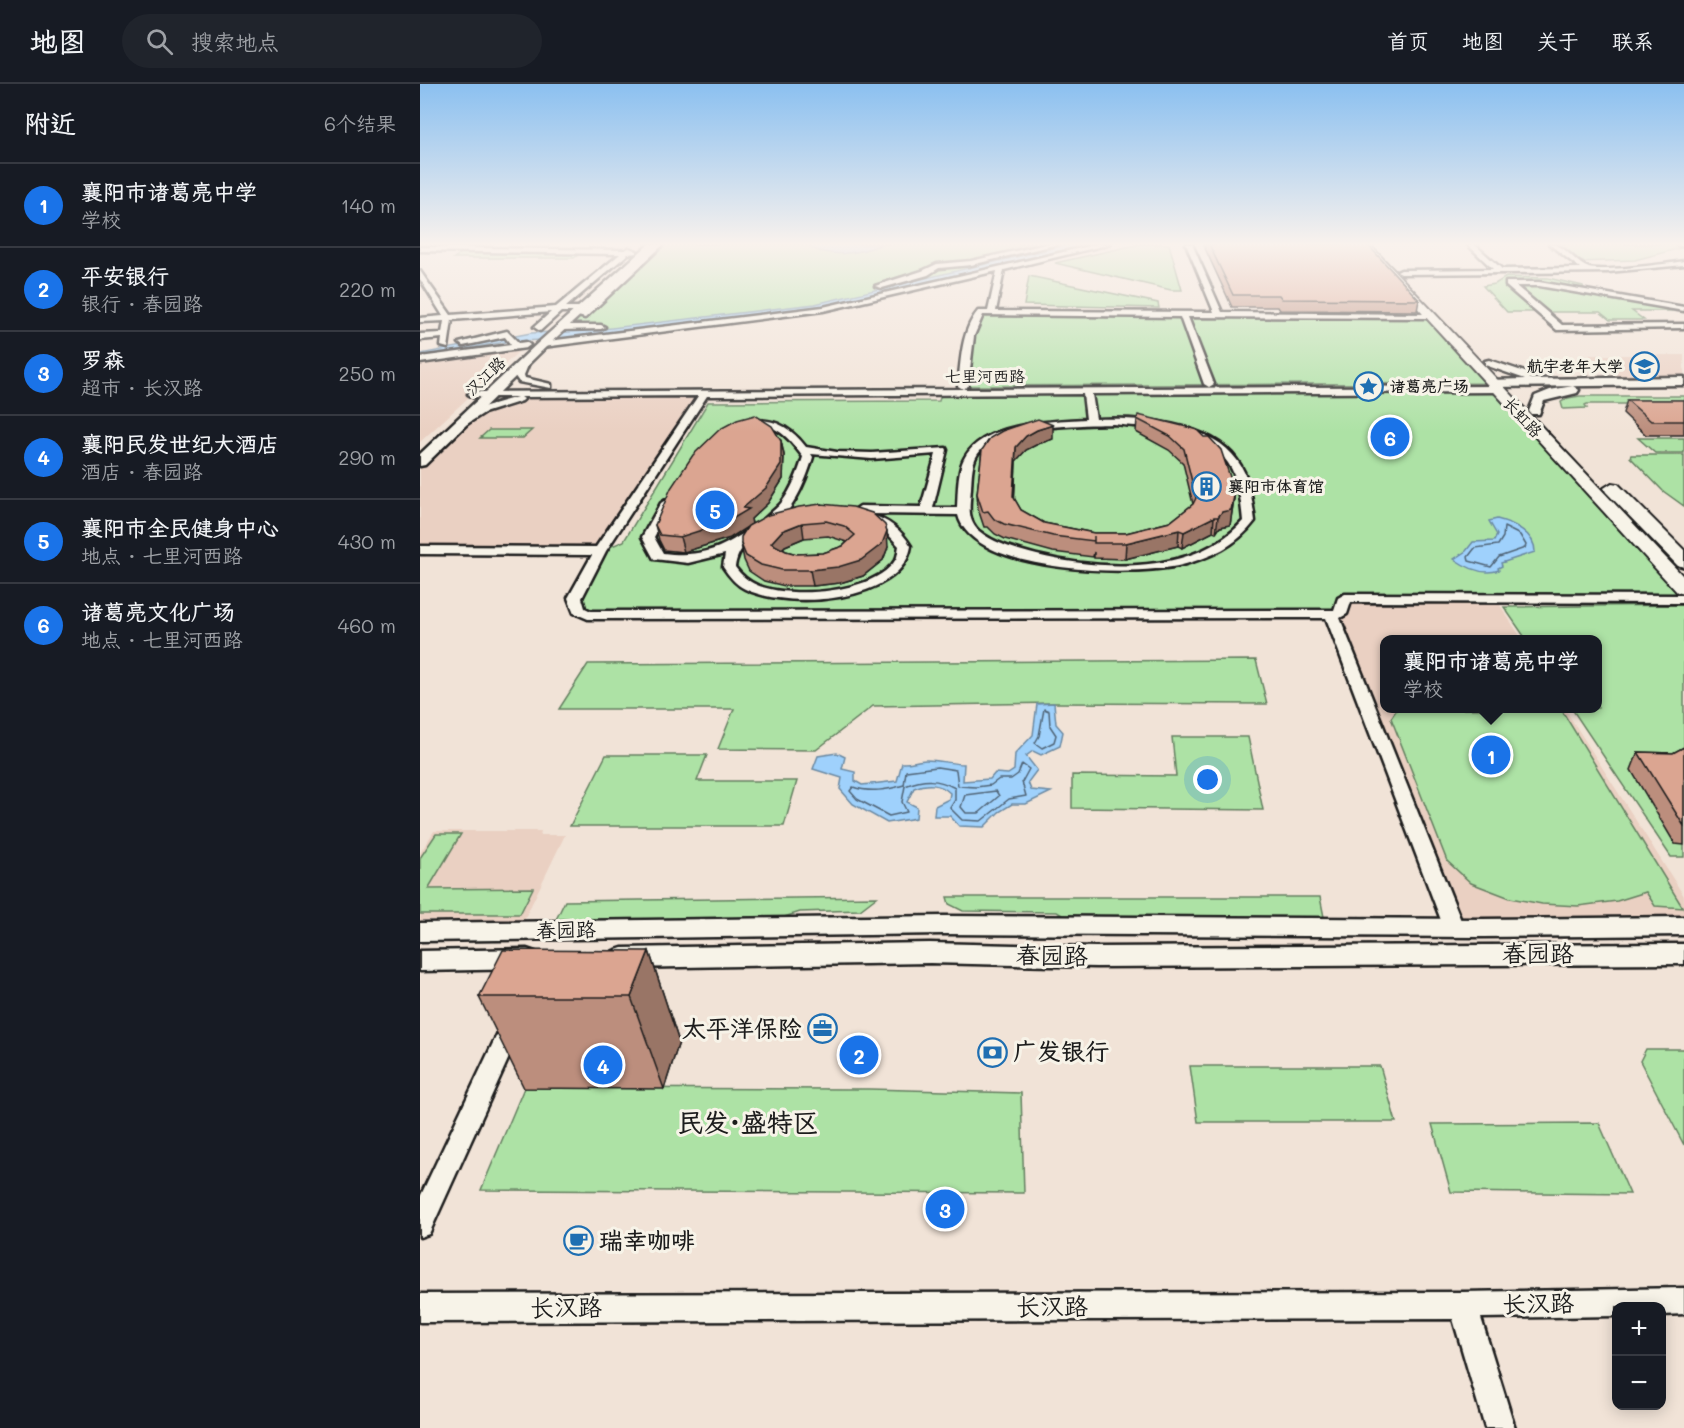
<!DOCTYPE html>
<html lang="zh">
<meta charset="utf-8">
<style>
:root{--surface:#171b24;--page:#20242c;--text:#f1f3f6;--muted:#9ea1a6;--line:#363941;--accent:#1a73e8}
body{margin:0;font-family:Mali,"LXGW WenKai TC",sans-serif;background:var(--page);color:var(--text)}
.controls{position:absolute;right:18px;bottom:18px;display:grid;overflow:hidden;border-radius:12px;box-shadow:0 3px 15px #0003}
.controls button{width:54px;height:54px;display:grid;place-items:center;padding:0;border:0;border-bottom:2px solid var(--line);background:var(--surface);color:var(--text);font:30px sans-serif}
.you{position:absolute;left:788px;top:696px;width:21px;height:21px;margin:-15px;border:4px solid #fff;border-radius:50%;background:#1a73e8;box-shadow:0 0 0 9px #1a73e833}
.badge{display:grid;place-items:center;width:39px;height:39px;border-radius:50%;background:var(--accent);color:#fff;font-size:20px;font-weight:700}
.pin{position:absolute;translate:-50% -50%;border:3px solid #fff;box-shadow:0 2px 6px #0006}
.popup{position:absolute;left:960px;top:551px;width:222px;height:78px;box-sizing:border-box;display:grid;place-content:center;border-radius:12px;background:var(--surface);filter:drop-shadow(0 2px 4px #0005);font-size:20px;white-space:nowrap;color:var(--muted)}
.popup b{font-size:22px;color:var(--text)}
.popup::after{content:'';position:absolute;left:50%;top:100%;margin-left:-12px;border:12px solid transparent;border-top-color:var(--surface)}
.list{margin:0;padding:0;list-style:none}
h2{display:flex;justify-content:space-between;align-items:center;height:78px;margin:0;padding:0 24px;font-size:26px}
h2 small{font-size:20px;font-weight:400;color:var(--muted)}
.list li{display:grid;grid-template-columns:39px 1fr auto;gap:18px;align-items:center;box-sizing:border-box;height:84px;padding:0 24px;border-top:2px solid var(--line)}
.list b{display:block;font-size:22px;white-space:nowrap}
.list p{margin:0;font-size:20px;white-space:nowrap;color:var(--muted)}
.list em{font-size:20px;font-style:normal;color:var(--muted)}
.icon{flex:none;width:33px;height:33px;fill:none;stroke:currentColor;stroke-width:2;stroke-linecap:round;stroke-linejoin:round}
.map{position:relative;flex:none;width:1264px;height:1344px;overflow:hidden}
header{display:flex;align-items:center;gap:36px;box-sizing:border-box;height:84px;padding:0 30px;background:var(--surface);border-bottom:2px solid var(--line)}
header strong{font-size:28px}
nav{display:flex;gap:33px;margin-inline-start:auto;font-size:21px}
.search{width:420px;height:54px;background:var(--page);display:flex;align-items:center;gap:15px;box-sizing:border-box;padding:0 21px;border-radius:33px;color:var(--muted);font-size:22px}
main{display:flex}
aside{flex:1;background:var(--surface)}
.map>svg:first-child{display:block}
.built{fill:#ead0c2}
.green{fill:#ade2a5;stroke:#647f60;stroke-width:1.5}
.water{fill:#9fd1fc;stroke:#6b89a2;stroke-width:1.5}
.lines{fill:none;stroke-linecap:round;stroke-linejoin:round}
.shore{stroke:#506476;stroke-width:1.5}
.minor-casing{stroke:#1c1c1c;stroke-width:5}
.major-casing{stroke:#1c1c1c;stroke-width:5}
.highway-casing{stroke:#1c1c1c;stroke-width:4}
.minor{fill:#f7f3e8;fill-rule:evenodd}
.major{fill:#f7f3e8;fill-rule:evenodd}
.highway{fill:#f7f3e8;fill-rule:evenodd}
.wall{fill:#bc8e7d;stroke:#1c1c1c;stroke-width:1.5;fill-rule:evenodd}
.shaded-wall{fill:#997466;stroke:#1c1c1c;stroke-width:1.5}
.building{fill:#dba591;stroke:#1c1c1c;stroke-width:1.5;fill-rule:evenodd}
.labels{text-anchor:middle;stroke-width:6;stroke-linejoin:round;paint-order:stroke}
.far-poi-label{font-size:16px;font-weight:bold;fill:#1c1c1c;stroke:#f7f3e8;text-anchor:start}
.far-street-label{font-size:16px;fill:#1c1c1c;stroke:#f7f3e8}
.street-label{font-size:20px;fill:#1c1c1c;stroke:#f7f3e8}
.near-street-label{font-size:24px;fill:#1c1c1c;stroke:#f7f3e8}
.near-poi-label{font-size:24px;font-weight:bold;fill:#1c1c1c;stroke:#f7f3e8;text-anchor:start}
.near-neighbourhood-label{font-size:26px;font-weight:bold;fill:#1c1c1c;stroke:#f7f3e8}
</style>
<header>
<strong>地图</strong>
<div class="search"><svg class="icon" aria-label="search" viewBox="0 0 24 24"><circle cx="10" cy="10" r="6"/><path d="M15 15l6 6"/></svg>搜索地点</div>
<nav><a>首页</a><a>地图</a><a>关于</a><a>联系</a></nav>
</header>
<main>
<aside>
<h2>附近<small>6个结果</small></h2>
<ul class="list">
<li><span class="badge">1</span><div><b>襄阳市诸葛亮中学</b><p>学校</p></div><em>140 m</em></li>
<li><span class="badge">2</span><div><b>平安银行</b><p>银行 · 春园路</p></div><em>220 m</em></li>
<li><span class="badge">3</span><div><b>罗森</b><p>超市 · 长汉路</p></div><em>250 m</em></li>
<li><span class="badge">4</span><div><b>襄阳民发世纪大酒店</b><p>酒店 · 春园路</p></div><em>290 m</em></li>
<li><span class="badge">5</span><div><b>襄阳市全民健身中心</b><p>地点 · 七里河西路</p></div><em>430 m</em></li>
<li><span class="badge">6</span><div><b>诸葛亮文化广场</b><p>地点 · 七里河西路</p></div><em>460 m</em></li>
</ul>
</aside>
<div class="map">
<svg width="1264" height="1344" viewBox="0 0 1264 1344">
<rect width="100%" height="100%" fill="#f1e3d7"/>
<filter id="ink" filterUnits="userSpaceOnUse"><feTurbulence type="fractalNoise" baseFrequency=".0167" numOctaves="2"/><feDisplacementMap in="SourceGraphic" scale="12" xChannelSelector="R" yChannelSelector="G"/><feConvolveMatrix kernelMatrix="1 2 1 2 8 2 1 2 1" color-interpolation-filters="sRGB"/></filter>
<g filter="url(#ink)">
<!-- built -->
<g class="built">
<polygon points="106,261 48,314 0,358 0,276"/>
<polygon points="1169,271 1264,271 1264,294 1197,294"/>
<polygon points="285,308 180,467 0,466 0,378 39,340 84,319 108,313 153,309"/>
<polygon points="925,514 1076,515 1102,555 964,556 964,624 1145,625 1264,812 1264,842 1034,844 911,530"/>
<polygon points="14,747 121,747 120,751 145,751 104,836 0,836 0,769"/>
</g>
<!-- green -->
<g class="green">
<polygon points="234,160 687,160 403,225 123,260"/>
<polygon points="720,160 749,160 762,206 751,206 635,179"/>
<polygon points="1137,160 1250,160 1261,164 1215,176 1158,178"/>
<polygon points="43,168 161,169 154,174 34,174"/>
<polygon points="609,192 738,219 739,224 604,221"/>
<polygon points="1086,193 1128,194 1163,202 1164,206 1264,222 1264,227 1212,227 1224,236 1190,236 1180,228 1087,228 1063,202 1075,200"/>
<polygon points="561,229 1010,232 1072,299 543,302 549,259"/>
<polygon points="1077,305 1264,504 1264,515 925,514 920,530 168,531 159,526 161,500 180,467 204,457 288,318 519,317 522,306"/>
<polygon points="1160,312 1264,312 1264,320 1167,320 1165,321 1167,324 1143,325 1141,318 1148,314"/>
<polygon points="69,346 112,346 103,354 60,354"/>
<polygon points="1218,354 1264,354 1264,369 1235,369"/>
<polygon points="1211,371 1264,371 1264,422 1243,407 1210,373"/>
<polygon points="1264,521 1264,773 1251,773 1152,625 1178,624 1178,556 1106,555 1084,523"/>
<polygon points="836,576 847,620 634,619 453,622 396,666 298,665 314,625 139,625 168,580"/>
<polygon points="977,625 1141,625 1263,824 1235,822 1226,808 1197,817 1158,822 1122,820 1090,814 1051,799 1027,777 971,634"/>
<polygon points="752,653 828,653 843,726 652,724 652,691 756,692"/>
<polygon points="186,671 287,671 277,697 377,697 364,742 150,742"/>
<polygon points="16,750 41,750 8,805 113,804 100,830 0,830 0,774"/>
<polygon points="457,813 440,826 380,828 332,843 131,846 145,817"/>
<polygon points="527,813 900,813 906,843 662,842 637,828 543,827 529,820"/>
<polygon points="1226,965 1264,965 1264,1061 1220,977"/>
<polygon points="770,982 960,982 976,1038 778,1038"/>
<polygon points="104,1004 449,1005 601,1009 604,1109 61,1106"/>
<polygon points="1179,1039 1210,1110 1031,1108 1012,1040"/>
</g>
<!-- water -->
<g class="water">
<path d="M386,160H462C441,169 406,176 386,160Z"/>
<polygon points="652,160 669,160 400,223 157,254 85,258 0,273 0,270 111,249 175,246 395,220"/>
<path d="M1077,435C1093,439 1115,449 1115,468L1081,479L1082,482L1078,484L1079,486C1063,492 1047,484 1034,475L1046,467L1053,458L1074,457L1077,451L1069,437Z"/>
<path d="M634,619L636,640L643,648L640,662L621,671L613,667L606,672L617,686L608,698L611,706L631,708L606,720H592L579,728L564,743L539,742L530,732H514L515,722L529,715L530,709C520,699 506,699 494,704L487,718L497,723L496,734L467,739L433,720L420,705L422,694L393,685L398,672L417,669L425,673L422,685L435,688V697L442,701L477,697L482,679C490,680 497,676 506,676C519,676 533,680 544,680L543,697L570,695L575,689L588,690L594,686L595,670L613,651L617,620Z"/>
</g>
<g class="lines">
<!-- shore -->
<g class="shore">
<polygon points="1084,443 1100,451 1106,461 1105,464 1079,473 1071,483 1049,477 1048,473 1055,464 1078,461 1083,453"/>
<polygon points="624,625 629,627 630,642 636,651 634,658 622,664 615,659 619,652"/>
<path d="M602,680L609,685L602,698L606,712L589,715L561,737L542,736L530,724L535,716V704C517,694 504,695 485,702L482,718L487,728L469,732L437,715L430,707L433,703C450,709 467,706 484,701L486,687L517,683L536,686L538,702L556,703L571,701L579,695H591L598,690Z"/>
<polygon points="576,707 579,712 559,729 546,729 541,723 545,711"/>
</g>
<defs>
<g id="minor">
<polygon points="237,160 244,160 165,234 158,232 162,228 141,228 120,247 114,243 131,228 32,236 28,264 21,262 22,254 0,256 0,250 22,249 24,237 0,238 0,234 23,232 0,195 0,187 31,231 136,223 200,170 0,167 0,163 205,166 209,164 217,167 217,169 208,170 146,223 168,223"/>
<polygon points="626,160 638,160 551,181 519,184 508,191 462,204 455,202 502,187 517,180 551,177"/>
<path d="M678,160H690L584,186L576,227L794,228L766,160H772L802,228L1010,230L1014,232L1010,234L768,233L794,300L789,303L784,300L760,233L563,231L554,252L548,302L543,305L1077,302L1082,305L1077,308L672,310L676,335C718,333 791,338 817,376C830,393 832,416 835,437C816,462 792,473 762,481C715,493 552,490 538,431L450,430C468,436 481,445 491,462C482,519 368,526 325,505C315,500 309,492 303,483L305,470L268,479L234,475L222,453L241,419L247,415L253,419L234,453L243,469C268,472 288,470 311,457C320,452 330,444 340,443C341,435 356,426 362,418C372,405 378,389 383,373C371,357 359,341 338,341C331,342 326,344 320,340L321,338C350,332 368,340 386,363L417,368L452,369L526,364L527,366L513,424H537C538,410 537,386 545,373C564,339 630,337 666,335L663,310L287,312L186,467L162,514L165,524L171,527L914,526L918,514L925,510L1264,511V519L931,518L927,530L920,534L1044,844L1041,849L1034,851L1027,849L1024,844L906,534L168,535L154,529L148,514L172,471L0,470V462L176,463L278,312L101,313L104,315L102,317L64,329L47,340H39V336L56,325L97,313H53L48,310L50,308L543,305L538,302C541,277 541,247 558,227H568L577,187L403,227L123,263L120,262V258L403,223ZM693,340C730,344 785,344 808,379C819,395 821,417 823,437C775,491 682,487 617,471C598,466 575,460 559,447C546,435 550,420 551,404C552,391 551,376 561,366C586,341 660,341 693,340ZM391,370L452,375L516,370L501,423L440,422L434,426L441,430V435L464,446L479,462C478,466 478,472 476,475C456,510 369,515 337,501C328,497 321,491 315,483C318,464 327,458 343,449L344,444C369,441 387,394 393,373Z"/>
<path d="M1047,160H1054L1082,185L1160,184L1129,160C1146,160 1154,179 1169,184C1182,188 1247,180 1264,177V181L1188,188L981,190L977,188L981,186L1073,185Z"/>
<polygon points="1257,160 1264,160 1264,163 1258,161"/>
<polygon points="1089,198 1119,198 1264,223 1264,227 1119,202 1096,202 1142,241 1264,240 1264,244 1137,246 1086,202 1086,198"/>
<polygon points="145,241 181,241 185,243 181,245 142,246 142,242"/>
<polygon points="87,247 99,259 106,258 110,261 106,264 0,279 0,273 91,261 85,253 43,262 39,259"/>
<polygon points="104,276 109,279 104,291 105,294 131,300 131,304 99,298 94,291 99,279"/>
<polygon points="93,931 101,934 104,940 9,1150 0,1153 0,1113 82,940 85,934"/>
<polygon points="1264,1204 1264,1230 1242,1231 1242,1222 1196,1222 1196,1232 1061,1234 1095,1344 1065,1344 1033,1235 0,1238 0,1210 1043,1208"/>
</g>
<g id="major">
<polygon points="229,160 238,160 127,262 5,381 0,382 0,370 119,258"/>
<polygon points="1069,276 1111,290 1113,292 1109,295 1264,293 1264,301 1072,303 1068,302 1068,296 1105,295 1065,281 1065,277"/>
<polygon points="1153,302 1159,306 1157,309 1124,317 1119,330 1111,330 1109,327 1115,312 1130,306"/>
<polygon points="524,832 1062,835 1264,833 1264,851 1062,853 524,850 0,857 0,839"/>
<polygon points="510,859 676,863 1264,860 1264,880 676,883 510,879 202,884 193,881 189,874 193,867 202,864"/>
<polygon points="107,865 116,868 120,875 116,882 107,885 0,887 0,867"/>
</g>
<g id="highway">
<polygon points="939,160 949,160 1264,493 1264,510 1257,508"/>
<polygon points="1192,399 1198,400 1264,466 1264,483 1257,481 1186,408 1184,404"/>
</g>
</defs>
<!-- minor casing -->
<use href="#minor" class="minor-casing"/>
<!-- major casing -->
<use href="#major" class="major-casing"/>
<!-- highway casing -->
<use href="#highway" class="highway-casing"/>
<!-- minor -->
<use href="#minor" class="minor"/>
<!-- major -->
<use href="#major" class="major"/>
<!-- highway -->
<use href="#highway" class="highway"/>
</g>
<!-- wall -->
<g class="wall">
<polygon points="783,160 947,160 999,216 997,227 860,226 858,223 812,223"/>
<polygon points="1207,316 1264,316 1264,351 1226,351 1203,329"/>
<polygon points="717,335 767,343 815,408 810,441 800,443 796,449 793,448 762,464 758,462 705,475 674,474 674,468 673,473 633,468 585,455 575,450 568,443 564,443 558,425 557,410 562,366 633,355 618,360 606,366 596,377 594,414 601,426 624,439 674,449 706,449 750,438 773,420 763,379 749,366 716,348"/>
<path d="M361,357L364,371L363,395L348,419L331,435L332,440L401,420L468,463L463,476L443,492L420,499L393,502H365L344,497L329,487L324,476L321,460L328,443L310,454L264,468L244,466L239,456L235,441ZM408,452L427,458L423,462L403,469L377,470L366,467L362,465L365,462L384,454Z"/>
<polygon points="1264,663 1264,761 1255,760 1211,686 1218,668 1253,669"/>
<polygon points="229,867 259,958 244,1005 104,1004 59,913"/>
</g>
<!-- shaded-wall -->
<g class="shaded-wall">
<polygon points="633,341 633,355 618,360 606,366 596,377 594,427 593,412 596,363 606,352 617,346"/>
<polygon points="361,357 364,371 363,395 348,419 331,435 332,440 310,454 264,468 260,453 323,424"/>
<polygon points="815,408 810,441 800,443 796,449 798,433"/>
<polygon points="794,433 793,448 762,464 764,448"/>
<polygon points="382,439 384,454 365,462 353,474 351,459 362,447"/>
<polygon points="759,446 758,462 705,475 706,459"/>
<polygon points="467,447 468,463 463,476 443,492 420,499 393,502 390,486"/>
<polygon points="229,867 259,958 244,1005 211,913"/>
</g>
<!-- building -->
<g class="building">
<polygon points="789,160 947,160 999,216 862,215 859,211 813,211"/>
<polygon points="1207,316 1264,316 1264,337 1231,337"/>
<polygon points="335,331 352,342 361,357 361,381 346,404 323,424 329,425 307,438 260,453 240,451 235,441 251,404 273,371 300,345 317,336"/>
<polygon points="718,331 767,343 777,346 784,353 789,353 801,366 815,408 811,426 802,428 798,433 794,433 764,448 759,446 706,459 674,459 674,452 674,457 633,452 584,440 574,435 568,427 563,428 557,410 562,366 570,354 582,347 618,335 633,341 617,346 606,352 596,363 593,412 601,426 624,439 674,449 706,449 750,438 773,420 776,414 764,365 750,352 717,335"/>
<path d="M401,420L433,423L452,429L465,441L467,447L462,460L441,476L418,483L390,486H362L341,481L326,472L321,460V453L328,442L348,431L379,423ZM406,437L424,442L435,451L423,462L403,469L377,470L366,467L351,459L362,447L382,439Z"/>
<polygon points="1264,663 1264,742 1218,668 1253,669"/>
<polygon points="83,866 229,867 211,913 59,913"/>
</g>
</g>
<!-- sky -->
<linearGradient id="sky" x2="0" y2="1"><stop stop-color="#8bc0f0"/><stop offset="0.46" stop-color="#f9f2ed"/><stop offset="1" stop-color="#f9f2ed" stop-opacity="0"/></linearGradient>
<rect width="1264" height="348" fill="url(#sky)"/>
<!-- icons -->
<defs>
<symbol id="university-ring" viewBox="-11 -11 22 22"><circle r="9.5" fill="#f7f3e8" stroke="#1f6fb2" stroke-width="1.5"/><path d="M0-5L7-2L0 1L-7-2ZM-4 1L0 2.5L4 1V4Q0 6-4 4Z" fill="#1f6fb2"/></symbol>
<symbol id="sight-ring" viewBox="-11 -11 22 22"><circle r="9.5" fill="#f7f3e8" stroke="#1f6fb2" stroke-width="1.5"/><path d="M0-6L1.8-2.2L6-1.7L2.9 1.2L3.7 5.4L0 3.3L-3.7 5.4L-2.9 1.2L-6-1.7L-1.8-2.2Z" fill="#1f6fb2"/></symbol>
<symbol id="building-ring" viewBox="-11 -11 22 22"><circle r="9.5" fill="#f7f3e8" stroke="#1f6fb2" stroke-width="1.5"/><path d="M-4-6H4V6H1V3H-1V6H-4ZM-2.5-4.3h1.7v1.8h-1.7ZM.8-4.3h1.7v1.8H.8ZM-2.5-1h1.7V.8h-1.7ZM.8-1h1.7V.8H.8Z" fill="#1f6fb2"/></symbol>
<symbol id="office-ring" viewBox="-11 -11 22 22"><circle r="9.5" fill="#f7f3e8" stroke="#1f6fb2" stroke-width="1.5"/><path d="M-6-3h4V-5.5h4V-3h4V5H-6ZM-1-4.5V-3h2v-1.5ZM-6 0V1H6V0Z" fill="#1f6fb2"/></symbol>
<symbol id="bank-ring" viewBox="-11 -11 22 22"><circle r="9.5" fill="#f7f3e8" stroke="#1f6fb2" stroke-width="1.5"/><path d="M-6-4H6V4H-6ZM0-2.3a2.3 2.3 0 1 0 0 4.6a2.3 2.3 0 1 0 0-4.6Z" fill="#1f6fb2"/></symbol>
<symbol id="cafe-ring" viewBox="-11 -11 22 22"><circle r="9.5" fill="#f7f3e8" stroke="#1f6fb2" stroke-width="1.5"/><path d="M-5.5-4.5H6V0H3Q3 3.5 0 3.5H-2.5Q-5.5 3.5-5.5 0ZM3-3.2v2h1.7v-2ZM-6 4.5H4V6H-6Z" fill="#1f6fb2"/></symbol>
</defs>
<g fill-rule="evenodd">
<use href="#university-ring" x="1208" y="266" width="33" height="33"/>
<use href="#sight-ring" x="932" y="286" width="33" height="33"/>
<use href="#building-ring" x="770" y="386" width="33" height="33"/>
<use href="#office-ring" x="386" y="928" width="33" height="33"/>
<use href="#bank-ring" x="556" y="952" width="33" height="33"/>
<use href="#cafe-ring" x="142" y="1140" width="33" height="33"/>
</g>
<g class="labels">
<!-- far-poi labels -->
<g class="far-poi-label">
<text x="1203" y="288" text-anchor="end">航宇老年大学</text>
<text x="969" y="308">诸葛亮广场</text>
<text x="808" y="408">襄阳市体育馆</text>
</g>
<!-- far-street labels -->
<g class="far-street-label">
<text transform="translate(65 292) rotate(-44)" y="6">汉江路</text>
<text x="565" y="298">七里河西路</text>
<text transform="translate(1103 333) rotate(47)" y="6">长虹路</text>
</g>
<!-- street labels -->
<g class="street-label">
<text transform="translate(146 846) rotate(-1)" y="7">春园路</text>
</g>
<!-- near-street labels -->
<g class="near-street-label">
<text x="1118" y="878">春园路</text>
<text transform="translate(632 872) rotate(1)" y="8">春园路</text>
<text transform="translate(1118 1220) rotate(-1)" y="8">长汉路</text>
<text x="632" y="1231">长汉路</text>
<text x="146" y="1232">长汉路</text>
</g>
<!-- near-poi labels -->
<g class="near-poi-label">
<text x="382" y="953" text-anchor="end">太平洋保险</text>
<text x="593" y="976">广发银行</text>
<text x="179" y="1165">瑞幸咖啡</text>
</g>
<!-- near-neighbourhood labels -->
<g class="near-neighbourhood-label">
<text x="328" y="1048">民发·盛特区</text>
</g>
</g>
</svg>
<div class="controls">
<button>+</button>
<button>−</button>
</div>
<div class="you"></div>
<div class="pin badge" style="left:1071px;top:671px">1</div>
<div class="popup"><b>襄阳市诸葛亮中学</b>学校</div>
<div class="pin badge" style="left:439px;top:971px">2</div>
<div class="pin badge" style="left:525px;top:1125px">3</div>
<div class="pin badge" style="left:183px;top:981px">4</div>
<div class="pin badge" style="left:295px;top:426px">5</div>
<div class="pin badge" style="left:970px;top:353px">6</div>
</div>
</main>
